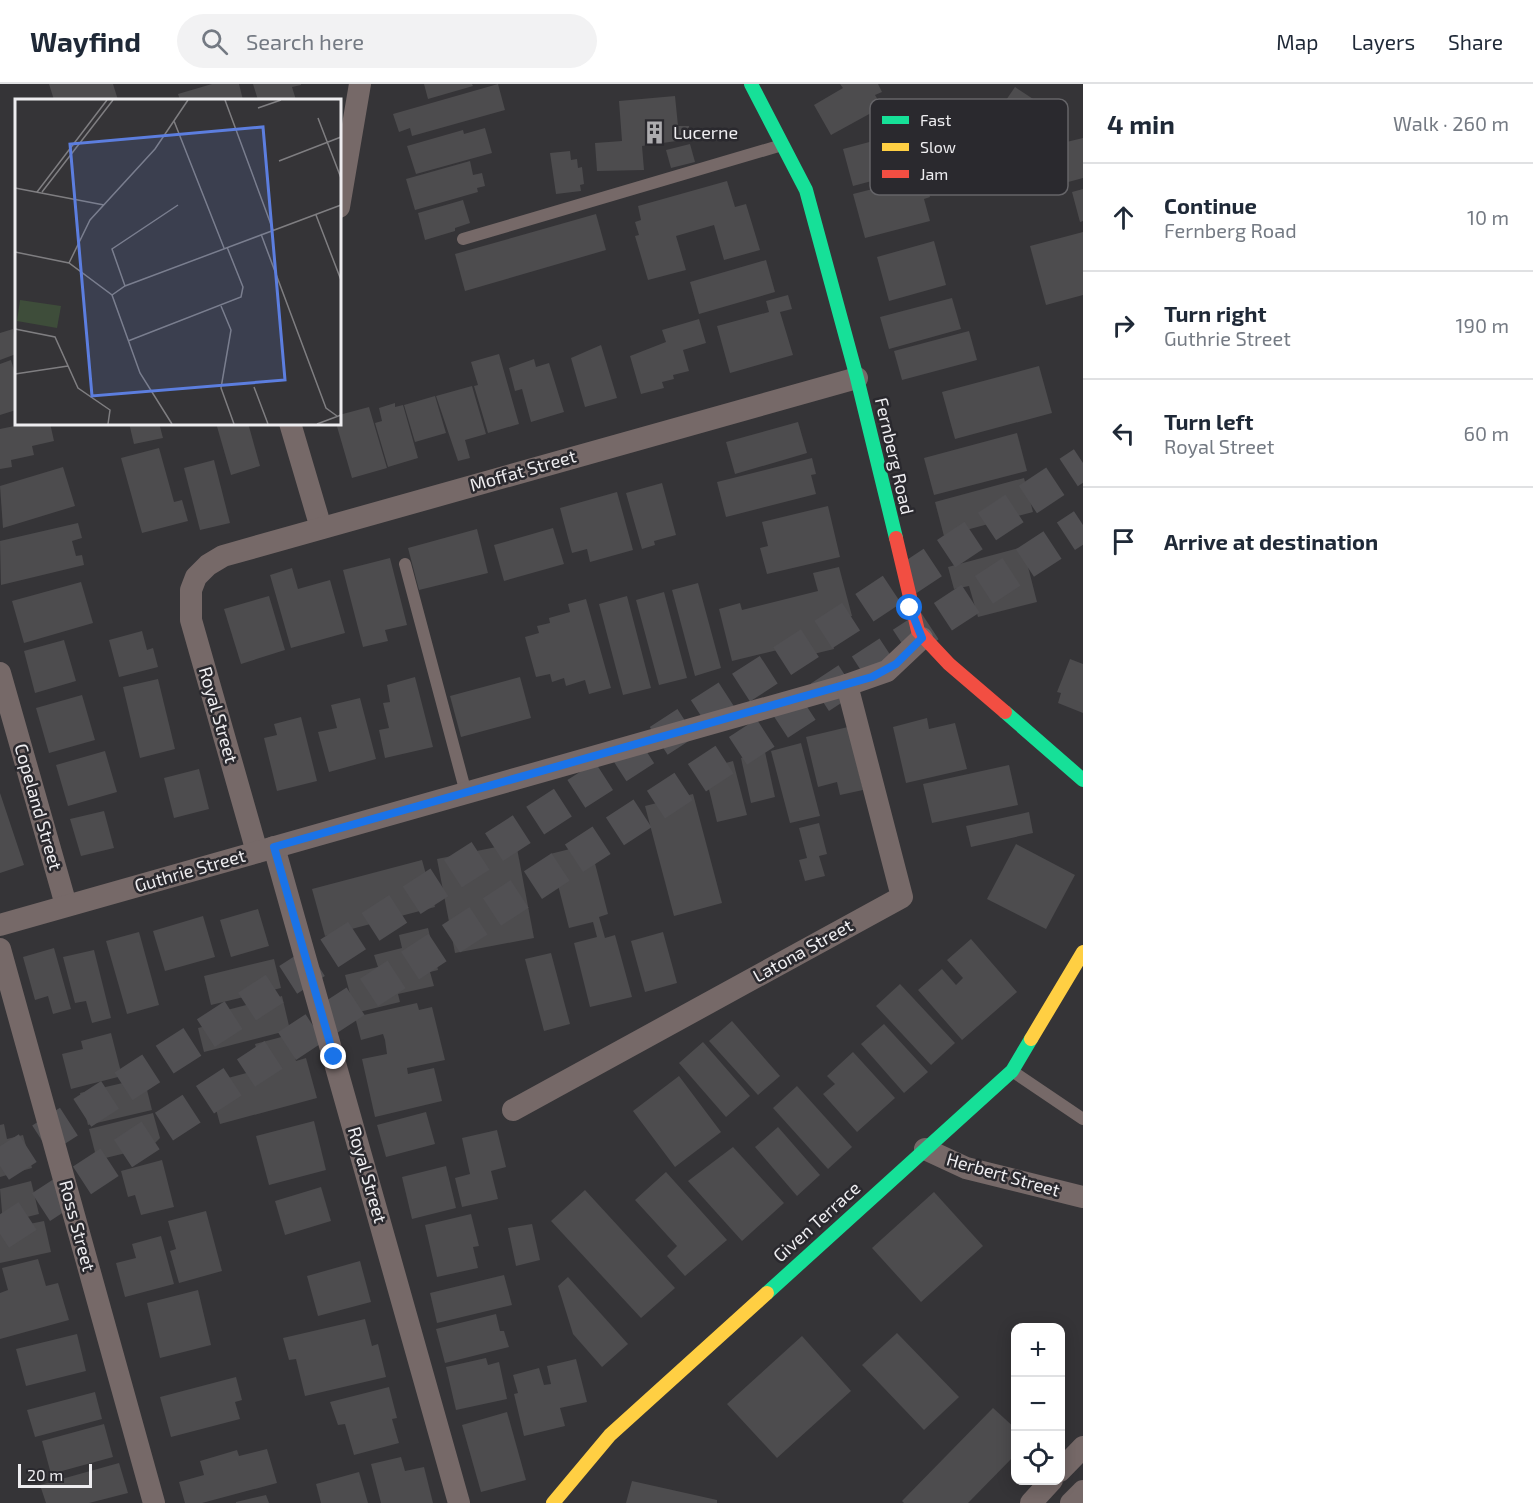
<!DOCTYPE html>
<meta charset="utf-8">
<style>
:root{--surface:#fff;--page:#f2f2f3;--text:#1f2937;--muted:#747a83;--line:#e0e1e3}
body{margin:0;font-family:"Exo 2",sans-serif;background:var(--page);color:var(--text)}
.controls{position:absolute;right:18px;bottom:18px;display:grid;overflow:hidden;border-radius:12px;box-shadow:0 3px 15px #0003}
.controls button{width:54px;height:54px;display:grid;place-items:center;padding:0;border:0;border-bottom:2px solid var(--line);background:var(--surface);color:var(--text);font:30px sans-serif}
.scale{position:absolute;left:18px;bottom:15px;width:74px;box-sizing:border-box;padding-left:6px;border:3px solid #eeedf0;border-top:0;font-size:16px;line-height:21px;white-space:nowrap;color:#eeedf0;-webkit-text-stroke:4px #2a292e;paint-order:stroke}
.stop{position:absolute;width:18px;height:18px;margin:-14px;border:4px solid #1a73e8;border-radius:50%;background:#fff}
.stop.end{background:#1a73e8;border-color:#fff;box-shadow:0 2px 6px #0008}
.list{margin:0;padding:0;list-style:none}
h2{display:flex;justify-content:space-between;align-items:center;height:78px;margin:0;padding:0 24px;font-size:26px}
h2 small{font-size:20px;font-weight:400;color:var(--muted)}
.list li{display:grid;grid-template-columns:39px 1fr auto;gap:18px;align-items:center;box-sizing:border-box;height:108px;padding:0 24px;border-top:2px solid var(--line)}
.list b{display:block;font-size:22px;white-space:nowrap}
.list p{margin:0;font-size:20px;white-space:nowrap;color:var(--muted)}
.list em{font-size:20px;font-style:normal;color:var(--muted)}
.icon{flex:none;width:33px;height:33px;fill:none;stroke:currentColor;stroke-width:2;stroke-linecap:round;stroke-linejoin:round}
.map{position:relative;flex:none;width:1083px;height:1419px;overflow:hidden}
header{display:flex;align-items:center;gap:36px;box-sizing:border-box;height:84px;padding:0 30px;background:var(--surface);border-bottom:2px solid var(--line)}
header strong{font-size:28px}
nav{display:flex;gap:33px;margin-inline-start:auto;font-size:21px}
.search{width:420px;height:54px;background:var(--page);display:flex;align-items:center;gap:15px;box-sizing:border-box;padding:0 21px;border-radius:33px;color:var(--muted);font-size:22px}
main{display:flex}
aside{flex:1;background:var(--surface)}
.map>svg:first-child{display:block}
.building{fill:#4d4c4e}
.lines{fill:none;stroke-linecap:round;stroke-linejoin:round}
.highway-tunnel{stroke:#515053;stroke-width:33;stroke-dasharray:33 16;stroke-linecap:butt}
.lane{stroke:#766968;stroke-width:12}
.street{stroke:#766968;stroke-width:22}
.fast{stroke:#16e098;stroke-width:14}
.slow{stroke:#ffcf43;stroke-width:14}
.jam{stroke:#f24e42;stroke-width:14}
.route{stroke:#1a73e8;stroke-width:8}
.labels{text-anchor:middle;stroke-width:5;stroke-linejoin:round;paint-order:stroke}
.poi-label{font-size:18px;fill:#eeedf0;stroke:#2a292e;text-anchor:start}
.street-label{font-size:18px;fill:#eeedf0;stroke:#2a292e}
.inset-road{fill:none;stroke:#7f7e81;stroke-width:1.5}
.view{fill:#5c7edf;fill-opacity:0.15;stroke:#5c7edf;stroke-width:3}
.inset-edge{fill:none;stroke:#eeedf0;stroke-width:3}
.key{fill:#2a292e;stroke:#656468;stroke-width:1.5}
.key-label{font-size:16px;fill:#eeedf0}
</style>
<header>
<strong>Wayfind</strong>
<div class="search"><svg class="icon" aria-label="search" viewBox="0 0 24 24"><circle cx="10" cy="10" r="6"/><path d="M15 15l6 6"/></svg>Search here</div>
<nav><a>Map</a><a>Layers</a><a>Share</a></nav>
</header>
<main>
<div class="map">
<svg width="1083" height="1419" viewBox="0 0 1083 1419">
<rect width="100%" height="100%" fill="#353437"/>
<!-- building -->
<g class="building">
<polygon points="49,0 113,0 118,16 54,16"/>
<polygon points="212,0 239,0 243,16 180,16 178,10"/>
<polygon points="253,0 301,0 301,1 292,3 296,16 258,16"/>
<polygon points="424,0 472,0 473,2 428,15"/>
<polygon points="498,0 505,26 412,52 410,44 399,48 393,30"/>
<polygon points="840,0 878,0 882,8 875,11 882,23 831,51 814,21 843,4"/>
<polygon points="1015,3 1056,30 1034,62 1028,58 1024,65 998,49 1003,41 993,35"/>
<polygon points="675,12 678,42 689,42 690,55 642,62 644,86 597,87 595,59 622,57 619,17"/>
<polygon points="914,25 923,59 911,63 917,85 853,102 843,65 877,56 871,36"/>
<polygon points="485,44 492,69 416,90 407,62 463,46 464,50"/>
<polygon points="1083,54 1083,94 1061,100 1060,96 1047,99 1041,79 1062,74 1058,60"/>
<polygon points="690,60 695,78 671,84 666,66"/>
<polygon points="570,67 571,76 577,75 578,84 582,83 584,100 580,101 581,107 556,110 550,69"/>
<polygon points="470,77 473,91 482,89 485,102 477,104 478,108 415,126 406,95"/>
<polygon points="924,92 930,113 924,115 930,137 865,154 853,110"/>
<polygon points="727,97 735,123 746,120 760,166 724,176 714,141 676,152 686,186 648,196 635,152 639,151 635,138 641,136 638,122"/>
<polygon points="1083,105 1083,137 1080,138 1072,108"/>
<polygon points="463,116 470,139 455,144 455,147 425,156 418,129"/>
<polygon points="596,130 606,166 465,207 455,170"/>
<polygon points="1083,148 1083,211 1046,221 1030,162"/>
<polygon points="934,157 946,201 889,217 877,173"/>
<polygon points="766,176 775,208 699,230 690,198"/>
<polygon points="788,211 792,225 780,228 793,271 730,289 717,242 769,228 766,217"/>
<polygon points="952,214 961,245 889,265 880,233"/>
<polygon points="699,235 706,259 683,266 689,287 673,291 674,295 662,298 664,304 641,310 630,272 666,258 662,246"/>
<polygon points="13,245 16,270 0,276 0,249"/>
<polygon points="969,247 977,276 902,296 894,267"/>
<polygon points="601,261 617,314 585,323 571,274"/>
<polygon points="499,270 519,340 488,349 474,302 478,301 471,278"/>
<polygon points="534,275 536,283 549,279 564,328 531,338 522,305 515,307 509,284"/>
<polygon points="11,276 16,293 16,326 0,331 0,280"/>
<polygon points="1039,282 1052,329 955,355 942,308"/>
<polygon points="472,302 486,350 465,356 470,374 458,377 436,312"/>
<polygon points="435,312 446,349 415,358 404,321"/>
<polygon points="395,319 395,323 403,321 418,374 388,383 375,339 382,337 379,324"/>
<polygon points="369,323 387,384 352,394 336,339 339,339 339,331"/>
<polygon points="798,338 807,369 735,390 726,358"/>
<polygon points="29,339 50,339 54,357 32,362 34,371 11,376 12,383 0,385 0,345"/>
<polygon points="129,339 159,339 163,354 134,360"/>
<polygon points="216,339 248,339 260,382 231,391"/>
<polygon points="1017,349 1027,387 934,411 924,374"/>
<polygon points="159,364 174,418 182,416 188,437 142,449 121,374"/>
<polygon points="812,374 816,390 811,391 816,410 726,433 717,398"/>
<polygon points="214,376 230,439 200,446 184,384"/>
<polygon points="63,383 75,422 3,444 0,402"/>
<polygon points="1024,394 1033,428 944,452 935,418"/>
<polygon points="662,399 676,451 654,457 655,461 642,465 626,409"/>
<polygon points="617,408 633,466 590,478 587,465 572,469 560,424"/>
<polygon points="828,422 840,473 767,490 760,464 768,462 762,438"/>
<polygon points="78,439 82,454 72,457 76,472 82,471 84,481 1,501 0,457"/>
<polygon points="553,444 564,480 504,497 494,461"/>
<polygon points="477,445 488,489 419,506 408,464"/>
<polygon points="1023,463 1037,518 978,533 969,502 954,505 948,483"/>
<polygon points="390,474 407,541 385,546 388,557 363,563 343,486"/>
<polygon points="839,483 852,532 828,538 834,565 789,576 786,564 732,577 719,525 740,519 742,526 818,507 813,489"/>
<polygon points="292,484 298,505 330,496 345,549 291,564 270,491"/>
<polygon points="81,498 93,539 24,559 12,517"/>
<polygon points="698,499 721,584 695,592 672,506"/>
<polygon points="664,508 687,594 659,601 636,516"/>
<polygon points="269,512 285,566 241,580 224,525"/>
<polygon points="627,512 651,604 623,611 599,520"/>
<polygon points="586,515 611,604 589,610 585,596 566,602 564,594 552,598 550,590 536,593 525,553 539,549 537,542 550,539 549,534 570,528 568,520"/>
<polygon points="142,547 147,566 153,564 158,583 119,593 109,556"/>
<polygon points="64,556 76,597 35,609 24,567"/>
<polygon points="1070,575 1083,580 1083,629 1058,619 1061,609 1057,608"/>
<polygon points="415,593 433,663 385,674 379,646 389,644 383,619 390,618 387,601"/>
<polygon points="520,593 531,634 461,653 450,612"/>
<polygon points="158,595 175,665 140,674 123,603"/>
<polygon points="82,611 95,656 49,669 36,624"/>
<polygon points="360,614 376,675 329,688 318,648 337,644 331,621"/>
<polygon points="301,633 317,697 277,707 264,654 277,651 274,640"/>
<polygon points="927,634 929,645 955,639 967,685 906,699 893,643"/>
<polygon points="848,643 863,706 840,711 837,698 818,703 806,653"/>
<polygon points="801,659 820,732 790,739 771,667"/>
<polygon points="105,667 117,708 68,722 56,681"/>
<polygon points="765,668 775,713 751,719 741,674"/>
<polygon points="733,677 747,731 717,738 704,685"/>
<polygon points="1009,681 1018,721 932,739 923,700"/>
<polygon points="199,685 209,725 174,734 164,694"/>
<polygon points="0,709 24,781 0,789"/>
<polygon points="693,710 722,819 674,832 645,722"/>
<polygon points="104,727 114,764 81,772 70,735"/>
<polygon points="1029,728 1033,749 971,763 966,742"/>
<polygon points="819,739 827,770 819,772 825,792 805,797 799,776 807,774 799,744"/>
<polygon points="516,759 534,854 455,869 437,775"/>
<polygon points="590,760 608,830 599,833 605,854 615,851 632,913 590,923 574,859 597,853 593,838 569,844 550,770"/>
<polygon points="1016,760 1075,791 1046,845 987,815"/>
<polygon points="422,776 435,823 325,852 312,805"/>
<polygon points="258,825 269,862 231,873 220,836"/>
<polygon points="203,832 215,873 165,887 153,847"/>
<polygon points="428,844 438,886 430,888 434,902 398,910 400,918 355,929 345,891 378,883 374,871 402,864 399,851"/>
<polygon points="139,848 159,921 127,930 106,857"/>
<polygon points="663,848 677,899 645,908 631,857"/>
<polygon points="971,855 1017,908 962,956 918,906 942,885 956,901 963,894 947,876"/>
<polygon points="54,864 71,925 53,930 48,912 35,916 23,873"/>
<polygon points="94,866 111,934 92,939 86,917 75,919 63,873"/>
<polygon points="551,869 570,940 544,947 525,875"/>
<polygon points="274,875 281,904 211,921 204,892"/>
<polygon points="900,900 955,959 931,981 876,922"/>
<polygon points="282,912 290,946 204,968 198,944 229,936 227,926"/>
<polygon points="417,919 419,926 432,923 445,976 407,984 408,990 434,984 442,1017 375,1033 362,975 387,970 385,956 383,950 361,956 355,933"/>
<polygon points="732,937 780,992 758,1011 709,957"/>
<polygon points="884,940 928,988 904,1009 861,960"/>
<polygon points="111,949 122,992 71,1005 62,970 83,965 81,957"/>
<polygon points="289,951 296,977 306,974 317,1014 220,1040 209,999 262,985 255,960"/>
<polygon points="703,958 750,1012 726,1033 679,979"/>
<polygon points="853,968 895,1014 857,1048 823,1010 835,1000 827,992"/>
<polygon points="679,992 721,1048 675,1083 633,1027"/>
<polygon points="144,994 152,1026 88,1041 80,1009"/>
<polygon points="797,1002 852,1063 828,1085 773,1024"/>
<polygon points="426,1028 435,1060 386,1073 377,1041"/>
<polygon points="153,1029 160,1054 151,1063 97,1076 89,1045"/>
<polygon points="314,1037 326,1086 269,1101 256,1052"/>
<polygon points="4,1040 7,1055 23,1051 32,1084 0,1093 0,1041"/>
<polygon points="778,1043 820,1091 797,1112 755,1063"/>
<polygon points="497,1046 506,1083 491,1087 498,1115 462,1123 455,1094 470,1090 462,1054"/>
<polygon points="733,1063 784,1119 742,1157 688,1097"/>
<polygon points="162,1076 174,1123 141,1131 135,1111 128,1113 121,1087"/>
<polygon points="446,1082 456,1124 412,1135 402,1093"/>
<polygon points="666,1088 727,1156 685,1192 667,1172 677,1162 635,1116"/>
<polygon points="31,1097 39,1130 3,1139 0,1105"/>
<polygon points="321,1103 331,1137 285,1151 275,1117"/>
<polygon points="585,1106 675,1204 641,1234 551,1137"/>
<polygon points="934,1108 983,1162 921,1218 872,1164"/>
<polygon points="206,1127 222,1187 179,1199 170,1167 176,1165 168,1137"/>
<polygon points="471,1130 479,1162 473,1163 478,1184 437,1193 425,1141"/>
<polygon points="44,1137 51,1168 0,1179 0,1146"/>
<polygon points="532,1140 540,1176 516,1182 508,1144"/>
<polygon points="161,1152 174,1200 125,1213 116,1179 136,1174 132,1160"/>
<polygon points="38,1175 46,1202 58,1199 69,1236 0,1255 0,1209 8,1206 2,1184"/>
<polygon points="360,1177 371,1218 318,1232 307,1192"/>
<polygon points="504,1191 512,1221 437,1239 430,1209"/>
<polygon points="568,1193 628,1260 602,1283 573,1250 558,1202"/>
<polygon points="198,1206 211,1261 160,1274 147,1219"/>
<polygon points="496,1230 500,1247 504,1247 509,1263 445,1279 436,1245"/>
<polygon points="365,1235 372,1262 378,1260 386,1293 305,1312 296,1275 289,1276 283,1254"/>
<polygon points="897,1249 959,1313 924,1346 862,1281"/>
<polygon points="77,1250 86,1287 26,1302 16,1265"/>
<polygon points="802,1252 851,1307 777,1374 727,1320"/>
<polygon points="486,1274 488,1281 499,1278 507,1315 456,1326 446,1283"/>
<polygon points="576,1275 587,1318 560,1324 565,1342 524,1352 514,1310 518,1309 513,1291 539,1284 544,1301 551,1300 547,1282"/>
<polygon points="236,1293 242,1316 235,1318 240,1335 171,1353 160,1313"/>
<polygon points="389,1303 397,1334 392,1335 399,1359 354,1371 345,1340 338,1341 330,1318"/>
<polygon points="95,1308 102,1335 35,1353 27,1326"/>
<polygon points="993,1324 1016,1345 1016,1370 968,1419 904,1419 902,1417"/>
<polygon points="507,1328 526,1396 481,1408 462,1341"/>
<polygon points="104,1340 113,1373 51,1390 42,1357"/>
<polygon points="267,1365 277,1399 202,1419 185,1419 179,1398 204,1391 200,1377 237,1366 239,1372"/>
<polygon points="401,1373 405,1387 424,1383 433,1419 381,1419 371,1380"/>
<polygon points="119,1379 128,1409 89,1419 46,1419 40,1401"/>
<polygon points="359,1388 368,1419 321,1419 316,1400"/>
<polygon points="632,1397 717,1416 717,1419 626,1419"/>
<polygon points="266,1411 269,1419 236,1419 236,1418"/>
</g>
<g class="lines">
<!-- highway-tunnel -->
<g class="highway-tunnel">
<polyline points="0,1082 852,532 1083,379"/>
<polyline points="0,1150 1083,441"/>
</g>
<!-- lane -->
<g class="lane">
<polyline points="463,155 782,61"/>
<polyline points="405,480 466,709"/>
<polyline points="1012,987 1083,1035"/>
</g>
<!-- street -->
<g class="street">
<polyline points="339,123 360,0"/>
<polyline points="290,339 321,444"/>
<polyline points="0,589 66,821"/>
<polyline points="274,763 459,1419"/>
<polyline points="257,768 191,536 191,506 196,493 208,481 223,472 857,294"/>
<polyline points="0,841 847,601 887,587 922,554"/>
<polyline points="0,865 154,1419"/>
<polyline points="513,1026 902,813 847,601"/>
<polyline points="925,1065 966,1084 1083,1113"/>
<polyline points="1060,1387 1083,1363"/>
<polyline points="1031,1419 1052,1396"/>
<polyline points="1071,1419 1083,1407"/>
</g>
<!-- fast -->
<g class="fast">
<polyline points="751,0 806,106 857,294 896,454"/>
<polyline points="1005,628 1083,696"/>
<polyline points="767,1209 1012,987 1031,955"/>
</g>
<!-- slow -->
<g class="slow">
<polyline points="1031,955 1083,868"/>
<polyline points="553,1419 610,1351 767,1209"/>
</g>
<!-- jam -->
<polyline class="jam" points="896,454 918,547 949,580 1005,628"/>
</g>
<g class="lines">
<!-- route -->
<polyline class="route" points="334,973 274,763 872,593 896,580 922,554 910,524"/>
</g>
<!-- icons -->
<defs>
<symbol id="building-bare" viewBox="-9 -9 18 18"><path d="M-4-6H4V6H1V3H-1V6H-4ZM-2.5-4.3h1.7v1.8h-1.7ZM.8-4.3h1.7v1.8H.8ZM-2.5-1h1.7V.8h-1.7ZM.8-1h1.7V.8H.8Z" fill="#adacaf" stroke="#2a292e" stroke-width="2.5" paint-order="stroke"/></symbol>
</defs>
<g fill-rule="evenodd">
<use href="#building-bare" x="638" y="32" width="33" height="33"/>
</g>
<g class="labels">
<!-- poi labels -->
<g class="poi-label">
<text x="673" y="55">Lucerne</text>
</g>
<!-- street labels -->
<g class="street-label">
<text transform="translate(894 372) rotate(77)" y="6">Fernberg Road</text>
<text transform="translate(523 387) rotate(-16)" y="6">Moffat Street</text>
<text transform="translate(218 631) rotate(74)" y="6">Royal Street</text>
<text transform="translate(38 723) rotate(74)" y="6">Copeland Street</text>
<text transform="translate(190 787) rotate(-16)" y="6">Guthrie Street</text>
<text transform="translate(803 867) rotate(-29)" y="6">Latona Street</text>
<text transform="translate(367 1091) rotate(74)" y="6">Royal Street</text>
<text transform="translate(1003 1091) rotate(16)" y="6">Herbert Street</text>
<text transform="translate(817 1138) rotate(-42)" y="6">Given Terrace</text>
<text transform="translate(77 1142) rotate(75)" y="6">Ross Street</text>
</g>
</g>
<!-- overview -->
<g transform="translate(15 15)">
<rect width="326" height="326" fill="#353437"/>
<path d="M5,201L46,207L42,229L2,222Z" fill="#3e4d3a"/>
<path class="inset-road" d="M210,1L258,131M243,9L266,1M303,19L326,79M159,22L209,149M264,62L326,38M0,89L89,106M22,93L92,1M27,93L98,1M301,116L326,181M246,135L311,309L322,317M0,153L54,164L97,196L125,274L157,325M54,164L75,121L140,50L173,1M110,187L97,150L163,106M97,196L110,187L326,106M206,207L216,231L206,289L219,325M0,230L40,238L63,289L95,311L93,325M113,242L226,198L228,188L212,148M0,275L53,267M239,288L253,325M302,325L326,316"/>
<path class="view" d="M248,28L270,281L77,297L55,45Z"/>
<rect width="326" height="326" class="inset-edge"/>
</g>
<!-- legend -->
<rect x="870" y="15" width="198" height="96" rx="9" class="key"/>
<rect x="882" y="32" width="27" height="8" fill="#16e098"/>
<rect x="882" y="59" width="27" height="8" fill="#ffcf43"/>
<rect x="882" y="86" width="27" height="8" fill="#f24e42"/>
<g class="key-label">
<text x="920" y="42">Fast</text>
<text x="920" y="69">Slow</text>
<text x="920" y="96">Jam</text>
</g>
</svg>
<div class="controls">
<button>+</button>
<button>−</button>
<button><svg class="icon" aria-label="locate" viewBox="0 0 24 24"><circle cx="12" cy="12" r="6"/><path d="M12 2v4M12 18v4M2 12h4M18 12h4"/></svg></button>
</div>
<div class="scale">20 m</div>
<div class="stop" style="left:910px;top:524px"></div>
<div class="stop end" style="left:334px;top:973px"></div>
</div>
<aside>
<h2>4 min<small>Walk · 260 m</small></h2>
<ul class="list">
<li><svg class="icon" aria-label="ahead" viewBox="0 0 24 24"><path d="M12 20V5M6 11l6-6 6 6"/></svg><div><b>Continue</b><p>Fernberg Road</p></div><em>10 m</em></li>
<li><svg class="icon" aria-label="right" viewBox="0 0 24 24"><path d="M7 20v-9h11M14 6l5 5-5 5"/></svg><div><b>Turn right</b><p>Guthrie Street</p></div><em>190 m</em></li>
<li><svg class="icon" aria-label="left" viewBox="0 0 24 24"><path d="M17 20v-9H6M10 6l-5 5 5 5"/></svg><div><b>Turn left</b><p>Royal Street</p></div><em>60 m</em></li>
<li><svg class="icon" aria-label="arrive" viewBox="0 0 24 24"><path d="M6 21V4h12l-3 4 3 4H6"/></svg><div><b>Arrive at destination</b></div></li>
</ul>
</aside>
</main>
